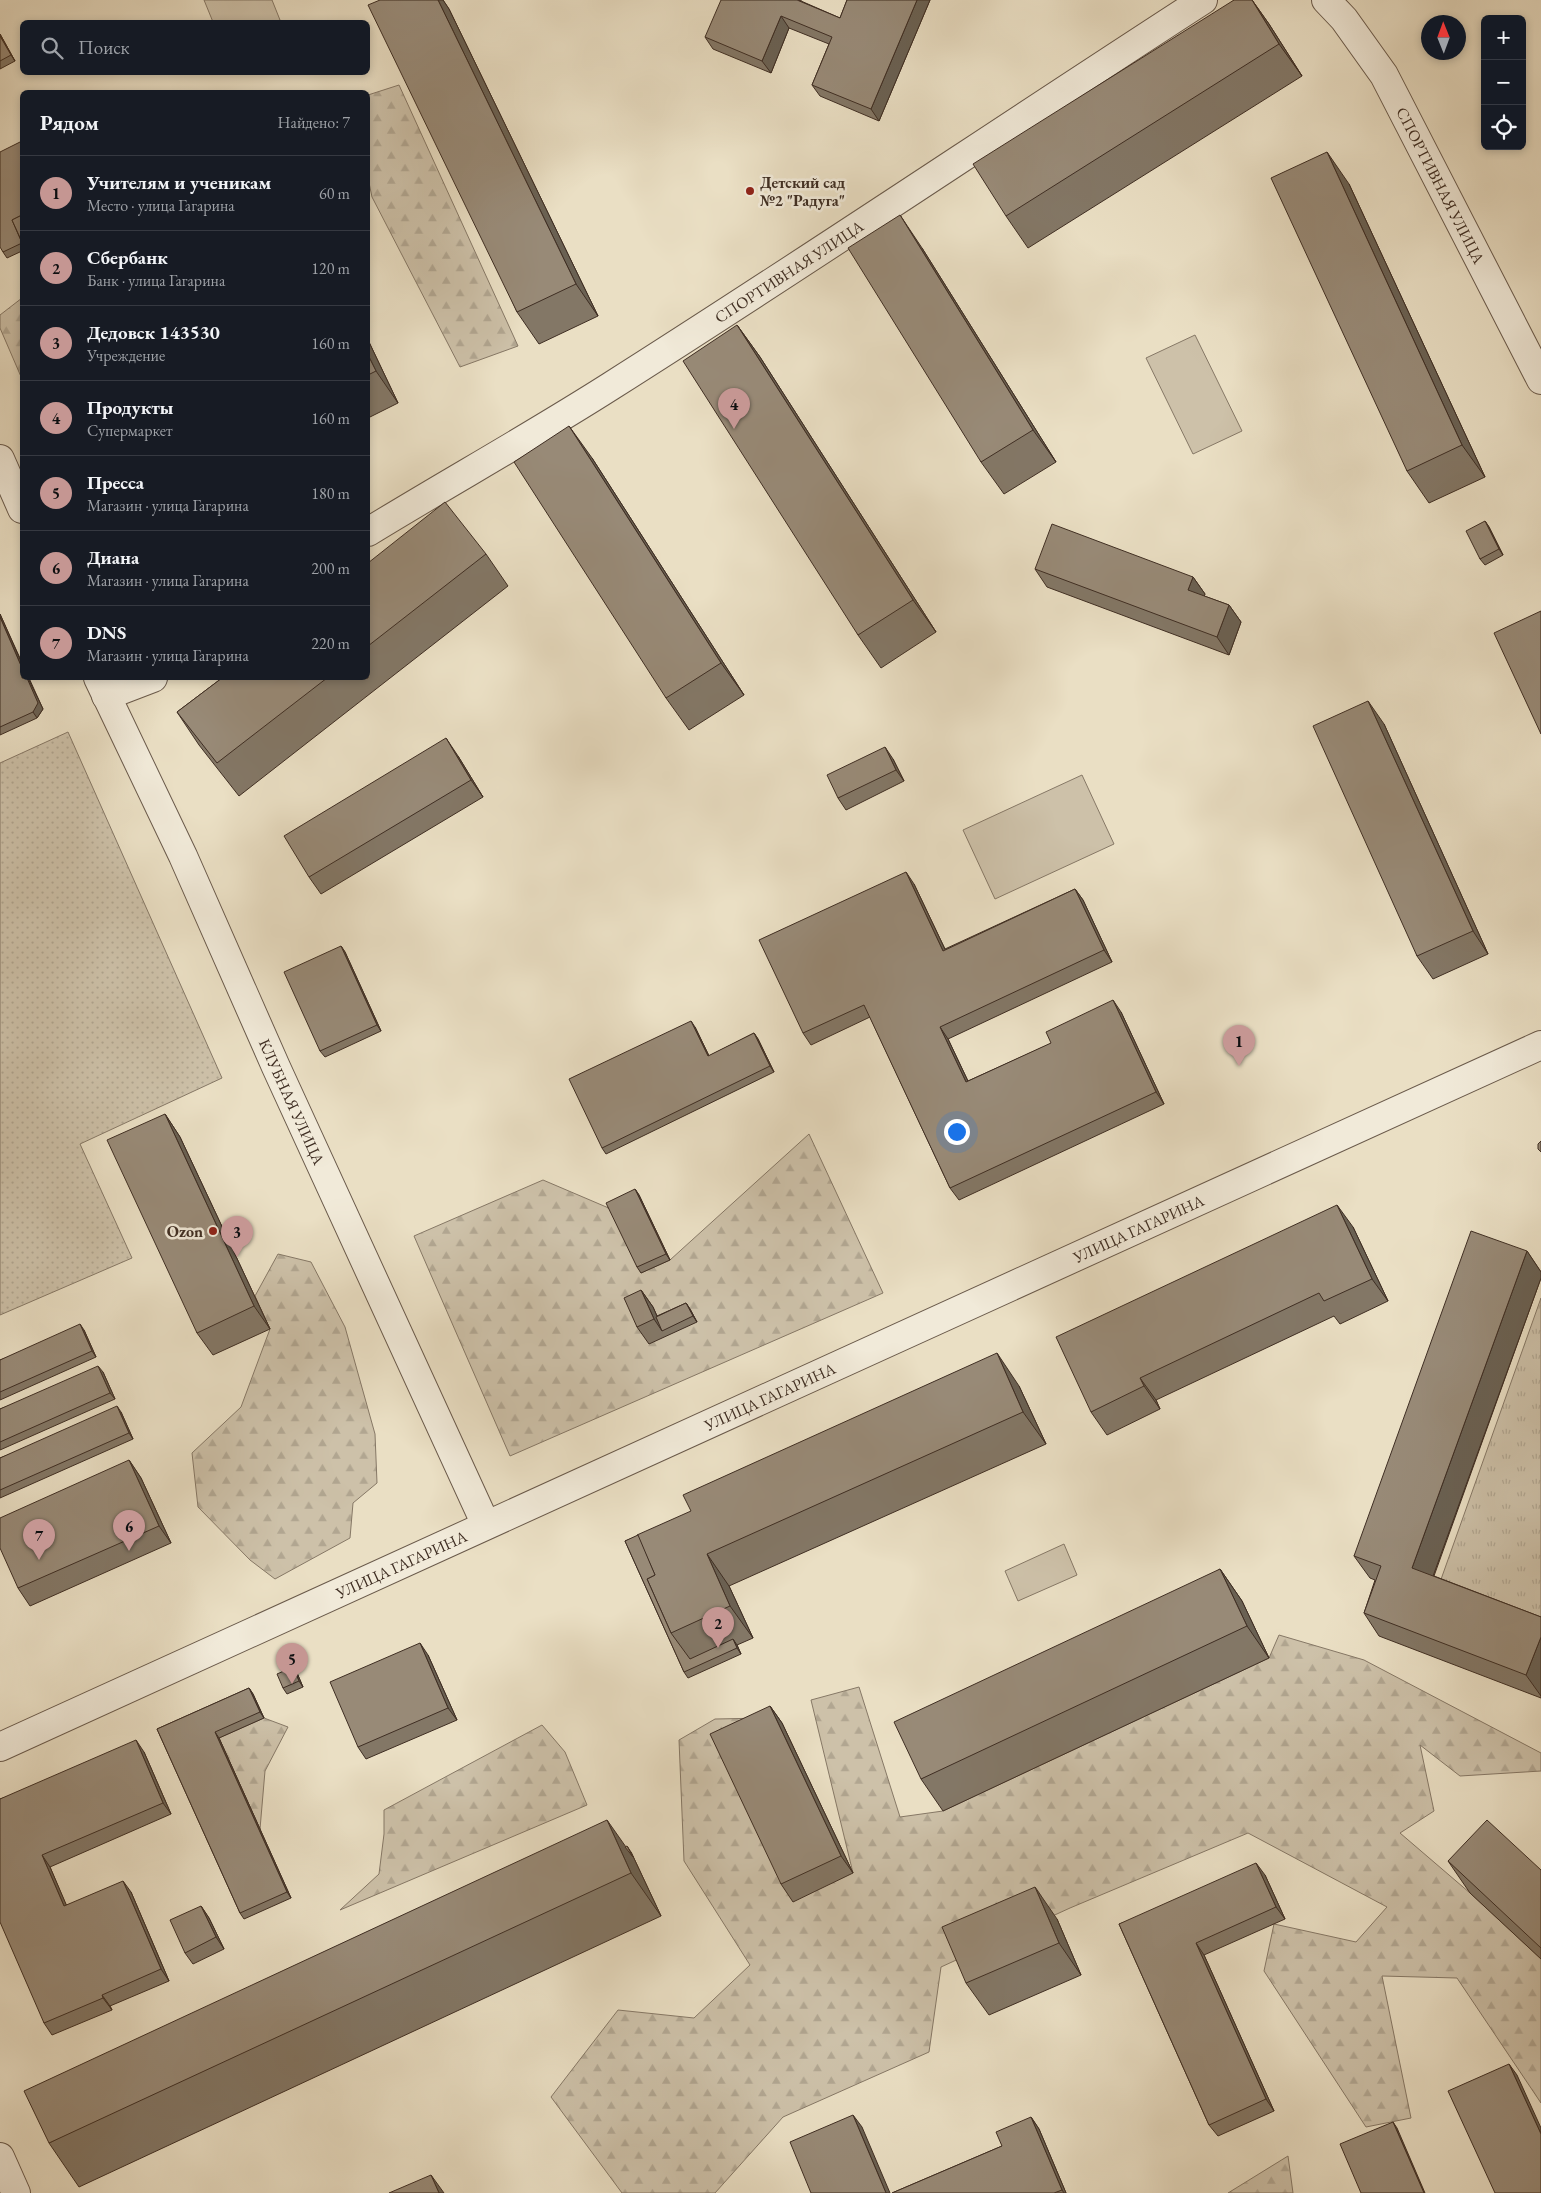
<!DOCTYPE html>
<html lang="ru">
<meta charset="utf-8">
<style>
:root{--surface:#171b24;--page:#242831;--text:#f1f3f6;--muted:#9ea1a6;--line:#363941;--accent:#c59692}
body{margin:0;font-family:"EB Garamond",serif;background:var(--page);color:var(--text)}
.controls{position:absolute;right:15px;top:15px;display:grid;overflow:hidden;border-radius:8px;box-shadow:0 2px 8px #0003}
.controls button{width:45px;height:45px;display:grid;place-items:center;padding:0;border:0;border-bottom:1px solid var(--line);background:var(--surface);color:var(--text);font:25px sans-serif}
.compass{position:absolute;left:1421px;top:15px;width:45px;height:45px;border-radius:50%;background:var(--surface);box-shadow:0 2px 8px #0003;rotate:359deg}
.you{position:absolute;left:956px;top:1131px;width:18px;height:18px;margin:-12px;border:4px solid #fff;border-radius:50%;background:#1a73e8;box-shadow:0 0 0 8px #1a73e833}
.badge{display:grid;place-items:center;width:32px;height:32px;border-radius:50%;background:var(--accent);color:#111;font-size:16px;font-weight:700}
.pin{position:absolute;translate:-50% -41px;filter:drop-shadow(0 1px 2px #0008)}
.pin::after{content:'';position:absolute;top:26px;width:18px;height:15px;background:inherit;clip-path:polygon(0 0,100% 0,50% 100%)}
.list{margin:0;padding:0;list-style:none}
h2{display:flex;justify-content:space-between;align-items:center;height:65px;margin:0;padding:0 20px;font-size:21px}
h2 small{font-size:16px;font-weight:400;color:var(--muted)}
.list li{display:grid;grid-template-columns:32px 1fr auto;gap:15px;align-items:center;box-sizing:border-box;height:75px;padding:0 20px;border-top:1px solid var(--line)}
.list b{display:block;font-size:19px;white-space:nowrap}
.list p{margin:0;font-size:16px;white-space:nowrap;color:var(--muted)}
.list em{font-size:16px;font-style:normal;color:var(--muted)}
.icon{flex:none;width:28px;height:28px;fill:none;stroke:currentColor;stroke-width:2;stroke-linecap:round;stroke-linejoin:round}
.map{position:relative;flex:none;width:1541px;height:2193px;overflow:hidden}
.search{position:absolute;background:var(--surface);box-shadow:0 2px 8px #0003;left:20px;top:20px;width:350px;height:55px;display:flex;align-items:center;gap:12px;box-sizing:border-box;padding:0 18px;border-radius:8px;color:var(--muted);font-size:19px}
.panel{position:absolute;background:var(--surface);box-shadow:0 2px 8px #0003;left:20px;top:90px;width:350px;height:590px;border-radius:8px}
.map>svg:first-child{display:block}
.grass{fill:url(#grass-tufts);stroke:#867866}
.forest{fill:url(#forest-firs);stroke:#867866}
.park{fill:url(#park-dots);stroke:#867866}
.pitch{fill:#cdc1a9;stroke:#867866}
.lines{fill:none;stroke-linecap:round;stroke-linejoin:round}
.minor-casing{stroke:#6a5a4b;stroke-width:30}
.tertiary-casing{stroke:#6a5a4b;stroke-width:30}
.minor{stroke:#f1ead9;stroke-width:28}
.tertiary{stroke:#f1ead9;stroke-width:28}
.wall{fill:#837766;stroke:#3f2e23}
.shaded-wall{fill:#6a6153;stroke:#3f2e23}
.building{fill:#988a77;stroke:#3f2e23}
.poi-dot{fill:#8f2418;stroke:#f1ead9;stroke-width:2}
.labels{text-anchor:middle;stroke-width:5;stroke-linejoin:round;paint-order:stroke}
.poi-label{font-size:16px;font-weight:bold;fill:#3f2e23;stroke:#f1ead9;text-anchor:start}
.street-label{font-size:16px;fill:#3f2e23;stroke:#f1ead9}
</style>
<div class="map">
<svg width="1541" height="2193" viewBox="0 0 1541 2193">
<defs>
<pattern id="grass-tufts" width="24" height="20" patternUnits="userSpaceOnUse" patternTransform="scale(1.25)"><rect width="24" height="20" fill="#cdc1a9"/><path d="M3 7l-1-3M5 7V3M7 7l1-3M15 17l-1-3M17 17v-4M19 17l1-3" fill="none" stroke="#b1a691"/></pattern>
<pattern id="forest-firs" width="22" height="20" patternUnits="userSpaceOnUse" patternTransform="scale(1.25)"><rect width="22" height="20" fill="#cdc1a9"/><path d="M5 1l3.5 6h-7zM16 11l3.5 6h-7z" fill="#b1a691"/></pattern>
<pattern id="park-dots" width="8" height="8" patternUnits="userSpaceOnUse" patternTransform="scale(1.25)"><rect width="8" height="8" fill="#cdc1a9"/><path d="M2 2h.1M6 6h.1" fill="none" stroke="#b1a691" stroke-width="1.8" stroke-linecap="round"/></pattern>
</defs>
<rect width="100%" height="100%" fill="#eadfc4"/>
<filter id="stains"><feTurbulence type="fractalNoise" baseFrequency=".004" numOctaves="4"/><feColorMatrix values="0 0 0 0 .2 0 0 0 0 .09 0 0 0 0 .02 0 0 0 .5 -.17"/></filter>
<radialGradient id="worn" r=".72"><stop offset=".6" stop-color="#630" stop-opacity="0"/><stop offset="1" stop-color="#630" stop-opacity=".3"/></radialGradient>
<!-- grass -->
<polygon class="grass" points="1541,1298 1541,1623 1439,1585"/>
<!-- forest -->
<g class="forest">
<polygon points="399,85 518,346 460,367 372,197 368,178 368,95"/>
<polygon points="22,298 22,379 0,328 0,315"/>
<polygon points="809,1134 883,1293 510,1456 414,1236 543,1180 611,1209 641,1273 670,1260"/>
<polygon points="278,1254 311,1262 345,1327 375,1434 377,1483 353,1503 350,1538 275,1579 250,1560 198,1507 192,1453 241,1407 270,1329 255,1296"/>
<polygon points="1279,1635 1364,1660 1541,1753 1541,1771 1460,1776 1420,1745 1434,1811 1400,1833 1470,1893 1541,1959 1541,2103 1457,1978 1382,1976 1411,2118 1366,2127 1264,1971 1274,1924 1356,1942 1387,1907 1248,1833 1070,1908 941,1967 929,2052 783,2117 715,2193 622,2193 551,2097 618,2010 694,2018 750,1965 684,1861 679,1740 715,1719 765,1718 853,1873 811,1700 859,1687 900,1817 943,1811 1269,1658"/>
<polygon points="264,1718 288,1727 265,1771 260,1829 219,1738"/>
<polygon points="542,1725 565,1752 587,1805 340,1910 379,1874 384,1834 384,1810"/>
<polygon points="1288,2156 1293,2193 1228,2193"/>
</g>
<!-- park -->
<polygon class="park" points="68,732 222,1078 80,1144 132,1258 0,1315 0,763"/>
<!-- pitch -->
<g class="pitch">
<polygon points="204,0 272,0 280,20 274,22 213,22"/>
<polygon points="1195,335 1242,431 1193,454 1146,358"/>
<polygon points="1082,775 1114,844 995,899 963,830"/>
<polygon points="1064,1544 1077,1575 1018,1601 1005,1571"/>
</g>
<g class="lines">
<defs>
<g id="minor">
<path id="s1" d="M1326,0L1344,19L1384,75L1541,380"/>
<path id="s2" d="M368,532C448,483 531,437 611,386C810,260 1005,128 1203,0"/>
<polyline points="106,696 153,678"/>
<polyline points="0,2157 16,2193"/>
</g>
<g id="tertiary">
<polyline points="0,459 22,509"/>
<path id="s3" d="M98,678L183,856L276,1067L486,1525"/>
<path id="s4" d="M0,1747L1541,1045"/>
</g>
</defs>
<!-- minor casing -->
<use href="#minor" class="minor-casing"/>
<!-- tertiary casing -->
<use href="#tertiary" class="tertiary-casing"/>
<!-- minor -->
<use href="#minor" class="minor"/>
<!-- tertiary -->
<use href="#tertiary" class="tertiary"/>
</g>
<!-- wall -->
<g class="wall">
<polygon points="380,0 443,0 449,9 598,316 539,344 517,312"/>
<polygon points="801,0 801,1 840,18 847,0 930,0 879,121 820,96 812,85 829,44 789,28 771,73 713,49 705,37"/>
<polygon points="1234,0 1252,0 1269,24 1302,76 1028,248 1006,216"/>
<polygon points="0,34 15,61 0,69"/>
<polygon points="22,141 22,251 7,258 3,252"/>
<polygon points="1349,184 1485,477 1429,503 1407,471"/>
<polygon points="922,248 1056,462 1004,494 981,462"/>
<polygon points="737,325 760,357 936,632 881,668 858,635"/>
<polygon points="368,340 398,403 368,418"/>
<polygon points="592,458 744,695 689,730 666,698"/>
<polygon points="1485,521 1489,527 1503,555 1485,565 1480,559"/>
<polygon points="486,554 508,586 239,796 199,745 177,712 222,678 368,678 368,563"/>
<polygon points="1035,569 1193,577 1205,594 1204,596 1229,605 1241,622 1229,655 1047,587"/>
<polygon points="0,614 43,709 37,718 0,735"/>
<polygon points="1384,724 1488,954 1433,979 1417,956"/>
<polygon points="458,756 483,797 321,894 309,877"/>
<polygon points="893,759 904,781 846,810 838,798"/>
<polygon points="914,884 945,949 1075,889 1083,900 1112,962 948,1039 968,1081 1121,1012 1164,1104 959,1200 950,1188 870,1017 811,1045 803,1033"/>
<polygon points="341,946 345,952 381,1031 325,1057 320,1051"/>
<polygon points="695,1027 709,1056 754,1033 758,1039 774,1072 606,1154 602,1148"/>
<polygon points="165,1114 180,1137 270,1329 213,1355 197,1333"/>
<polygon points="635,1189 639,1195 670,1260 641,1273 637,1267"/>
<polygon points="1353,1227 1388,1301 1340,1324 1334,1316 1156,1400 1160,1409 1107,1435 1091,1412"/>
<polygon points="1527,1251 1541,1272 1541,1278 1434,1576 1541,1617 1541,1698 1379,1636 1364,1613 1375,1580 1370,1578 1354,1556"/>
<polygon points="641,1290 653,1307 657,1316 686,1303 690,1309 697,1322 649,1344 637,1327"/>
<polygon points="84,1330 96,1357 0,1400 0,1360"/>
<polygon points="103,1372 115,1399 0,1450 0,1409"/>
<polygon points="1019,1386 1046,1444 729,1586 753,1638 737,1645 741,1654 688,1678 684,1672 625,1541"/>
<polygon points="121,1412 133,1439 0,1498 0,1458"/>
<polygon points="129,1460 141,1478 171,1543 30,1606 18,1588"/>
<polygon points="1220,1569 1242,1601 1269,1658 943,1811 921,1779"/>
<polygon points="428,1655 457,1720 366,1759 358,1747"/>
<polygon points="293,1667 297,1673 303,1687 287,1694 283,1688"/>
<polygon points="249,1688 253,1694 264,1718 219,1738 291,1898 244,1919 240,1913 157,1729"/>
<polygon points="770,1706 782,1723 853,1873 793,1902 781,1884"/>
<polygon points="144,1752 171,1814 50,1867 66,1905 131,1892 169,1981 110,2006 112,2010 52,2035 44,2023 0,1799"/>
<polygon points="625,1847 631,1852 661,1916 79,2187 49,2143"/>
<polygon points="1448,1861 1541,1870 1541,1959 1470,1893"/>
<polygon points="1265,1875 1285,1919 1204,1955 1274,2111 1218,2136 1209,2125 1119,1924"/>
<polygon points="201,1906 209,1918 224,1949 193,1964 185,1953"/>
<polygon points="1057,1919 1081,1975 989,2015 966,1983"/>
<polygon points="1031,2117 1039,2129 1066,2193 892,2193 1002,2146"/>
</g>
<!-- shaded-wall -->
<g class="shaded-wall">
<polygon points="438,0 443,0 449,9 598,316 576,284"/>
<polygon points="917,0 930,0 879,121 871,109"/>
<polygon points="1252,0 1269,24 1302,76 1279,44"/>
<polygon points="781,16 789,28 771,73 762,61"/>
<polygon points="0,34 15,61 11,55 0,36"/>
<polygon points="1327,152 1349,184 1485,477 1462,445"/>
<polygon points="900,215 922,248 1056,462 1033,430"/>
<polygon points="737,325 760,357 936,632 913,600"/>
<polygon points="368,340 398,403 376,371 368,355"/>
<polygon points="569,426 592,458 744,695 721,663"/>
<polygon points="1485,521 1489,527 1503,555 1499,549"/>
<polygon points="1193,577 1205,594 1200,607 1188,590"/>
<polygon points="1229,605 1241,622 1229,655 1217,637"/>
<polygon points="0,614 22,664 22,668 0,617"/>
<polygon points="27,678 28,678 43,709 37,718 33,712"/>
<polygon points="1368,701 1384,724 1488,954 1473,931"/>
<polygon points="446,738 458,756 483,797 471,780"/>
<polygon points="885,747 893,759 904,781 896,770"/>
<polygon points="906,872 914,884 951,962 943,951"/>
<polygon points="1075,889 1083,900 1112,962 1104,950"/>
<polygon points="341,946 345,952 381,1031 377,1025"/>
<polygon points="1113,1000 1121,1012 1164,1104 1156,1092"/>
<polygon points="691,1021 695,1027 712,1062 708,1056"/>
<polygon points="940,1027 948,1039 974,1094 966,1082"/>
<polygon points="754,1033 758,1039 774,1072 770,1066"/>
<polygon points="165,1114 180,1137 270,1329 254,1306"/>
<polygon points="635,1189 639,1195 670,1260 666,1254"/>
<polygon points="1337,1205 1353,1227 1388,1301 1372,1279"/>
<polygon points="1527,1251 1541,1272 1541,1278 1428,1590 1412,1568"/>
<polygon points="641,1290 653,1307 663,1330 662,1331 654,1319"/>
<polygon points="686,1303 690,1309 697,1322 693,1316"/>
<polygon points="80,1324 84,1330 96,1357 92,1351"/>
<polygon points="997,1353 1019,1386 1046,1444 1023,1412"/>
<polygon points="98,1366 103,1372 115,1399 110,1393"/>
<polygon points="1140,1378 1156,1400 1160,1409 1144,1386"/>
<polygon points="117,1406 121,1412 133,1439 129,1433"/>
<polygon points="129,1460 141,1478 171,1543 159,1526"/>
<polygon points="707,1554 729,1586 753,1638 730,1606"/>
<polygon points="1220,1569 1242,1601 1269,1658 1247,1626"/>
<polygon points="1541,1637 1541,1696 1526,1675"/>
<polygon points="733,1639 737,1645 741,1654 737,1648"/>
<polygon points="420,1643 428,1655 457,1720 448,1708"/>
<polygon points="293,1667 297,1673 303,1687 299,1681"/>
<polygon points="249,1688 253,1694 264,1718 260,1712"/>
<polygon points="770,1706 782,1723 853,1873 841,1856"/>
<polygon points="215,1732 219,1738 291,1898 287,1892"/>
<polygon points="136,1740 144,1752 171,1814 163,1803"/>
<polygon points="607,1820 633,1857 627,1846 631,1852 661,1916 631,1873"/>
<polygon points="42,1855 50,1867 72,1918 64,1906"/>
<polygon points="1256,1863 1265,1875 1285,1919 1276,1907"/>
<polygon points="123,1881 131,1892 169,1981 161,1969"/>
<polygon points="1035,1887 1057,1919 1081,1975 1059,1943"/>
<polygon points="201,1906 209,1918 224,1949 216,1937"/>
<polygon points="1196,1943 1204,1955 1274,2111 1266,2099"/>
<polygon points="102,1995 110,2006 112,2010 103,1998"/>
<polygon points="1509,2064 1517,2075 1541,2128 1541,2134"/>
<polygon points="853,2115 862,2127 890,2193 886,2193"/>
<polygon points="1031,2117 1039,2129 1066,2193 1064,2193 1062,2190"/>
<polygon points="1393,2122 1397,2128 1425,2193 1424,2193"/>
<polygon points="431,2175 444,2193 439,2193"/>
</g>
<!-- building -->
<g class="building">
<polygon points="380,0 438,0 576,284 517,312 368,5"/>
<polygon points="721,0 797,0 840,18 847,0 917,0 871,109 812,85 832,37 781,16 762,61 705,37"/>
<polygon points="1234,0 1252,0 1279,44 1006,216 973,164"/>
<polygon points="0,36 11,55 0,61"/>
<polygon points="22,141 22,215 12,220 22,243 3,252 0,247 0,152"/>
<polygon points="1327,152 1462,445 1407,471 1271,178"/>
<polygon points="22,215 22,242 12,220"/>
<polygon points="900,215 1033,430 981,462 848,248"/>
<polygon points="737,325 913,600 858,635 683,361"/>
<polygon points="368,355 376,371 368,375"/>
<polygon points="569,426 721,663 666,698 514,462"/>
<polygon points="445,502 486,554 368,646 368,563"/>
<polygon points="1485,521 1499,549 1480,559 1466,531"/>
<polygon points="1052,524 1193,577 1188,590 1229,605 1217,637 1035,569"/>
<polygon points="1541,611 1541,734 1494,633"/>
<polygon points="0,617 22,668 22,678 27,678 38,703 33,712 0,727"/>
<polygon points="222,678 327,678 217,763 177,712"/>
<polygon points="1368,701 1473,931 1417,956 1313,726"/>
<polygon points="446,738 471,780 309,877 284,836"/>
<polygon points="885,747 896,770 838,798 827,775"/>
<polygon points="906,872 943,951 1075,889 1104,950 940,1027 966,1082 1051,1043 1046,1032 1113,1000 1156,1092 950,1188 864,1005 803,1033 759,940"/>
<polygon points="341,946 377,1025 320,1051 284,972"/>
<polygon points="691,1021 708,1056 754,1033 770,1066 602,1148 569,1079"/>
<polygon points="165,1114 254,1306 197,1333 107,1140"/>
<polygon points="1541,1141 1541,1152 1538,1149 1538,1144"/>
<polygon points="635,1189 666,1254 637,1267 606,1203"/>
<polygon points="1337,1205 1372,1279 1324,1301 1319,1293 1140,1378 1144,1386 1091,1412 1056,1337"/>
<polygon points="1471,1231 1527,1251 1412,1568 1541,1617 1541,1637 1526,1675 1364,1613 1381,1566 1354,1556"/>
<polygon points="641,1290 654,1319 637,1327 624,1298"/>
<polygon points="686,1303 693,1316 662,1331 656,1317"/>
<polygon points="80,1324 92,1351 0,1392 0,1360"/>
<polygon points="997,1353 1023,1412 707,1554 730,1606 671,1633 647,1579 655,1575 637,1535 691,1511 683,1495"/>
<polygon points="98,1366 110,1393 0,1442 0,1409"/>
<polygon points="117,1406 129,1433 0,1490 0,1458"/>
<polygon points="129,1460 159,1526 18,1588 0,1548 0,1518"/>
<polygon points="638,1535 655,1575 647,1579 671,1633 690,1659 733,1639 737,1648 684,1672 625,1541"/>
<polygon points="1220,1569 1247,1626 921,1779 894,1722"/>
<polygon points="420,1643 448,1708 358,1747 330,1682"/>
<polygon points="293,1667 299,1681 283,1688 277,1674"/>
<polygon points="249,1688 260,1712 215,1732 287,1892 240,1913 157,1729"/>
<polygon points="770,1706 841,1856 781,1884 710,1734"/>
<polygon points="136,1740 163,1803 42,1855 64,1906 123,1881 161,1969 102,1995 103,1998 44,2023 0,1922 0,1799"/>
<polygon points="607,1820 631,1873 49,2143 24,2091"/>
<polygon points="1487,1820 1541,1870 1541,1948 1448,1861"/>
<polygon points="627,1846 633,1857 625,1847"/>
<polygon points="1256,1863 1276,1907 1196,1943 1266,2099 1209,2125 1119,1924"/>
<polygon points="1035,1887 1059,1943 966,1983 942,1927"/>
<polygon points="201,1906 216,1937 185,1953 170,1920"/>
<polygon points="1509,2064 1541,2134 1541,2193 1495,2193 1448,2091"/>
<polygon points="853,2115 886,2193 811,2193 790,2142"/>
<polygon points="1031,2117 1062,2190 1054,2193 892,2193 1002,2146 996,2132"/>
<polygon points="1393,2122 1424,2193 1361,2193 1340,2144"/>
<polygon points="431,2175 439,2193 389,2193"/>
</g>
<!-- markers -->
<g class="poi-dot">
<circle cx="750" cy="191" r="5"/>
<circle cx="213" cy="1231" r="5"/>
</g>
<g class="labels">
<!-- poi labels -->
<g class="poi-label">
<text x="760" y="188">Детский сад<tspan x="760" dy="18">№2 "Радуга"</tspan></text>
<text x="203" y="1237" text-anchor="end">Ozon</text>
</g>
<!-- street labels -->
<g class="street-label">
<text dy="6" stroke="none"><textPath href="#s1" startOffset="219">СПОРТИВНАЯ УЛИЦА</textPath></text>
<text dy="6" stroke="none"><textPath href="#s2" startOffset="495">СПОРТИВНАЯ УЛИЦА</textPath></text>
<text dy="6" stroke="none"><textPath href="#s3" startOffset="466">КЛУБНАЯ УЛИЦА</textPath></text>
<text dy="6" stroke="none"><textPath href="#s4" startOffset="1251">УЛИЦА ГАГАРИНА</textPath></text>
<text dy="6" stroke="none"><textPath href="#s4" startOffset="846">УЛИЦА ГАГАРИНА</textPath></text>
<text dy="6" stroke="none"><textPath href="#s4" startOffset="441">УЛИЦА ГАГАРИНА</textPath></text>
</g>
</g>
<rect width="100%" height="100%" filter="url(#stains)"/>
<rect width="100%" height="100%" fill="url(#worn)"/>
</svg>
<div class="controls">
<button>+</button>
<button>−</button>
<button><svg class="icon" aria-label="locate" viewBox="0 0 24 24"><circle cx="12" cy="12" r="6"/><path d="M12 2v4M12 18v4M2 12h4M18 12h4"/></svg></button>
</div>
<svg class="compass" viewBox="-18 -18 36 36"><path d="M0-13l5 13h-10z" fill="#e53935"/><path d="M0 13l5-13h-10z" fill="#9ea1a6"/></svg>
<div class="you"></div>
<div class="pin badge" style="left:1239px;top:1066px">1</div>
<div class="pin badge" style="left:718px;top:1648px">2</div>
<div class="pin badge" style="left:237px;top:1257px">3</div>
<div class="pin badge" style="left:734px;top:429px">4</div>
<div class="pin badge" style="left:292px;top:1684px">5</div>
<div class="pin badge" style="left:129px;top:1551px">6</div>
<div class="pin badge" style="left:39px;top:1560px">7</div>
<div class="search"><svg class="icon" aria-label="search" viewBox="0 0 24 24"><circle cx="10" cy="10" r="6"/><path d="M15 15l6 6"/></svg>Поиск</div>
<section class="panel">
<h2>Рядом<small>Найдено: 7</small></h2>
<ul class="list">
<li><span class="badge">1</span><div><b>Учителям и ученикам</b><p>Место · улица Гагарина</p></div><em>60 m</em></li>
<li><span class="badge">2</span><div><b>Сбербанк</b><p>Банк · улица Гагарина</p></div><em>120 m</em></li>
<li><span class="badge">3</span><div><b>Дедовск 143530</b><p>Учреждение</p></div><em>160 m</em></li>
<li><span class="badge">4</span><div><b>Продукты</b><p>Супермаркет</p></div><em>160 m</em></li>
<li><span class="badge">5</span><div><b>Пресса</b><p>Магазин · улица Гагарина</p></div><em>180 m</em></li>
<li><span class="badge">6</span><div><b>Диана</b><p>Магазин · улица Гагарина</p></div><em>200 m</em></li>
<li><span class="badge">7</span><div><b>DNS</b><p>Магазин · улица Гагарина</p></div><em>220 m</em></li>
</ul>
</section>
</div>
